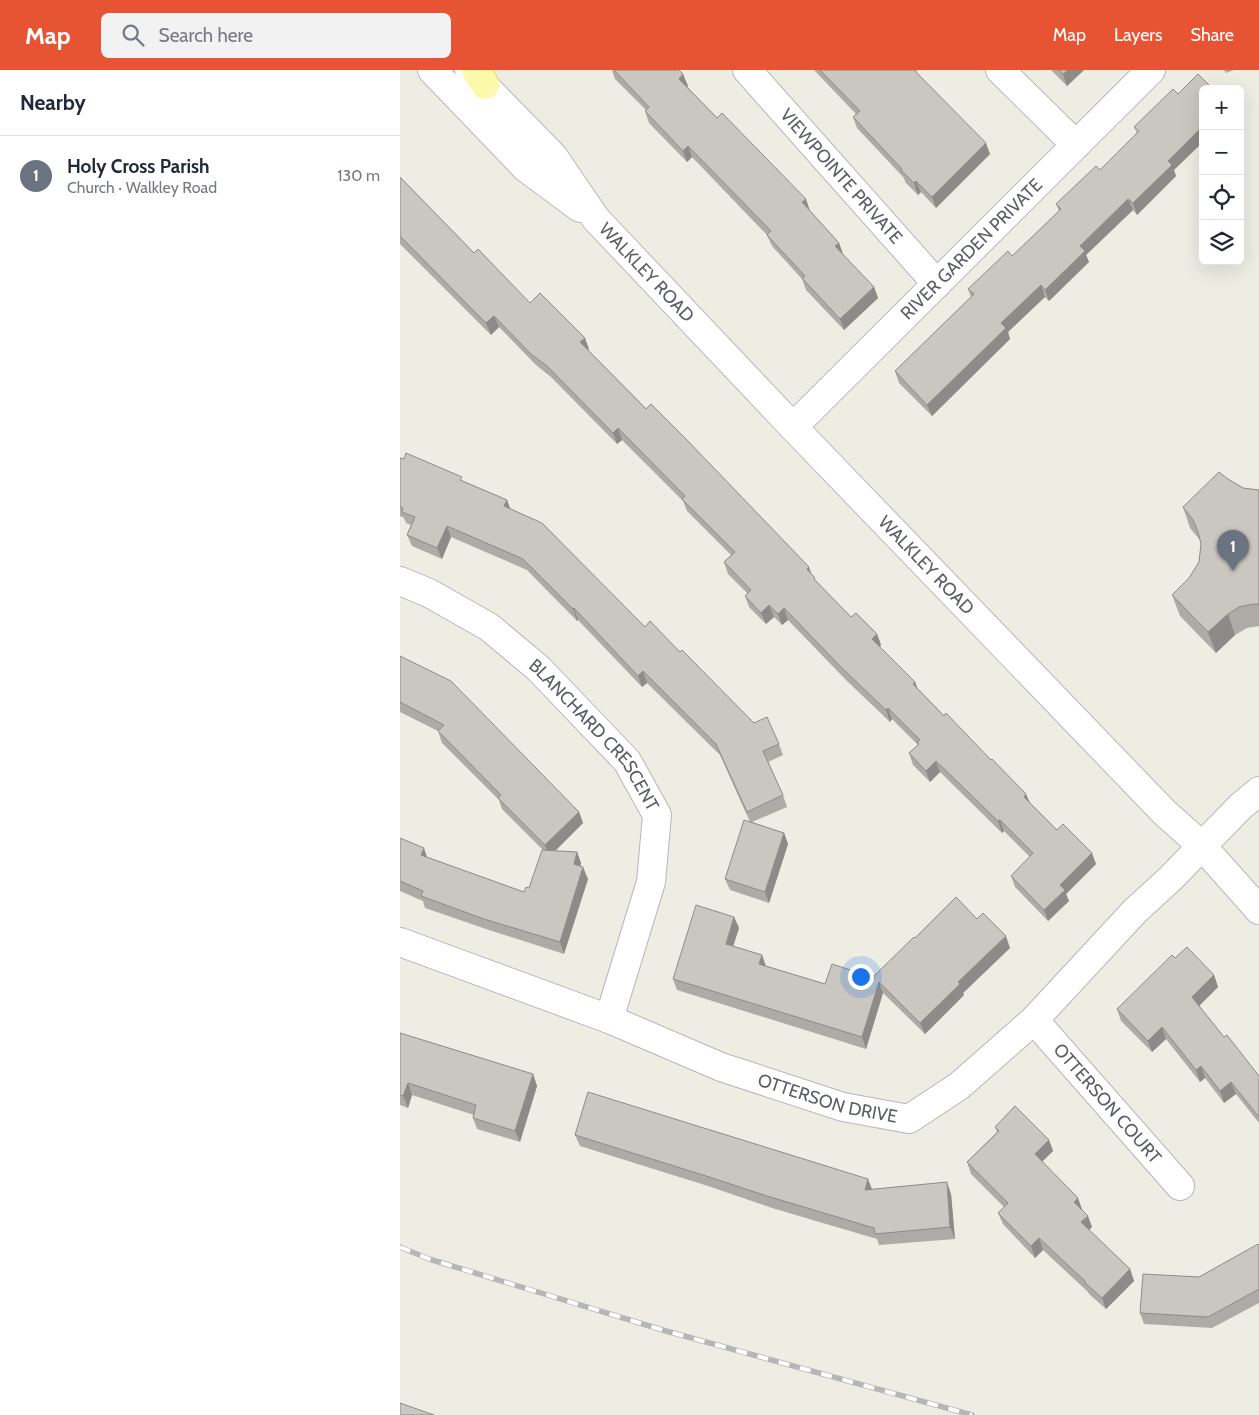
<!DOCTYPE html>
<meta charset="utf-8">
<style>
:root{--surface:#fff;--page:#f2f2f3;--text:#1f2937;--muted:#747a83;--line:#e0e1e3;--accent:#e65433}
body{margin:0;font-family:Cabin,sans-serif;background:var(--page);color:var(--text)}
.controls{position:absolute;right:15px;top:15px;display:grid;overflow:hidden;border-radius:8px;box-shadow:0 5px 20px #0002}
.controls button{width:45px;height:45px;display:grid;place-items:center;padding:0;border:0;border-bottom:1px solid var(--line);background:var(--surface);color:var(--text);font:25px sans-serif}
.you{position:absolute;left:460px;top:906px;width:18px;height:18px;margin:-12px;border:4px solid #fff;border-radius:50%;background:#1a73e8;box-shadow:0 0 0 8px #1a73e833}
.badge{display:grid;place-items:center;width:32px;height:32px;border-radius:50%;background:var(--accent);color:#fff;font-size:16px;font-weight:700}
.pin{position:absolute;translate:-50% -41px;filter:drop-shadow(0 1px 2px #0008)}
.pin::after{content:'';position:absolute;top:26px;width:18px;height:15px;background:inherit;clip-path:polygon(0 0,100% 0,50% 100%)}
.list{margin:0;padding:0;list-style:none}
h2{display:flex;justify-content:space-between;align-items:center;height:65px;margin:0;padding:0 20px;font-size:21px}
h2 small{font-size:16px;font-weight:400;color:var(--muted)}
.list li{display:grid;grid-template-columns:32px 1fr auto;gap:15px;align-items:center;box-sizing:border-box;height:80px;padding:0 20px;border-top:1px solid var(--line)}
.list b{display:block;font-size:19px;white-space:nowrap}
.list p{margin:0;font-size:16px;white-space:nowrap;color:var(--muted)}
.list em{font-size:16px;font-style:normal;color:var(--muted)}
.icon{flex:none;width:28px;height:28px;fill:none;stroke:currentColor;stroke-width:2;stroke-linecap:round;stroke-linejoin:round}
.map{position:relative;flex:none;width:859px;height:1345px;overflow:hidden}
header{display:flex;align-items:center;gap:30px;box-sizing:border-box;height:70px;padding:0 25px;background:var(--accent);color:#fff}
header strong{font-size:24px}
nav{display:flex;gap:28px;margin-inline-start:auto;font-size:18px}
.search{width:350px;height:45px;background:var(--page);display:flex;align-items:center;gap:12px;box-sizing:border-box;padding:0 18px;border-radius:8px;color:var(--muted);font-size:19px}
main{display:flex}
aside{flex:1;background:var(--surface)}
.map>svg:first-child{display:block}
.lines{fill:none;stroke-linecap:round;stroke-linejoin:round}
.street-casing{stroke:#b5b6bb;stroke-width:30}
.secondary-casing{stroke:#b6b8be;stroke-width:30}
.primary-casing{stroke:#efd55d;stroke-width:30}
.street{stroke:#fff;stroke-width:28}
.secondary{stroke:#fff;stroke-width:28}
.primary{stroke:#fdf9aa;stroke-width:28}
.rail-casing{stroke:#b5b6b6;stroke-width:5.5}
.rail{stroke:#fff;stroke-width:4;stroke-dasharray:11;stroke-linecap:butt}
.wall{fill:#aeaba6}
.shaded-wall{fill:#8d8b87}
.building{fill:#cac7c1;stroke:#8d8b87}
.labels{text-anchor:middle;stroke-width:5;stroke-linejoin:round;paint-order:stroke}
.street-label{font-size:18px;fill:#5c5f64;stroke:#fff}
</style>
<header>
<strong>Map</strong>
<div class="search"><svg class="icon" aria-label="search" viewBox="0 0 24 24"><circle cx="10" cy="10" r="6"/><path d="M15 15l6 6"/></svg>Search here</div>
<nav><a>Map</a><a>Layers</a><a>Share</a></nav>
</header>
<main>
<aside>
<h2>Nearby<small></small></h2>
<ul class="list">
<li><span class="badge" style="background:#6b7280">1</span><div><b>Holy Cross Parish</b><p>Church · Walkley Road</p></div><em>130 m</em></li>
</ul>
</aside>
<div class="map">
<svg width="859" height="1345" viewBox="0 0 859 1345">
<rect width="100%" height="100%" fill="#eeede4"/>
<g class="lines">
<defs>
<g id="street">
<path id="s1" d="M347,0L537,214"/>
<polyline points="600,0 676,75"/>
<path id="s2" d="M393,357L751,0"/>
<path id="s3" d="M0,511L29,523L89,557L138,598L227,691L257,745L251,812L209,949"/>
<path id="s4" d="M0,872L209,949L321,997L443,1037L509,1049L559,1016L634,950L735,841L771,808L802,776"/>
<path id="s5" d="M634,950L780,1116"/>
</g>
<g id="secondary">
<polyline points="32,0 126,98 180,138"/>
<path id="s6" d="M69,0L153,86L196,149L393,357L764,742L802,776L859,840"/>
<polyline points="802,776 840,737 859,721"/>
</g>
<polyline id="primary" points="76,0 85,15"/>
</defs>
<!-- street casing -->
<use href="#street" class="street-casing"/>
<!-- secondary casing -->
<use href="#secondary" class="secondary-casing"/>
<!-- primary casing -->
<use href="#primary" class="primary-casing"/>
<!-- street -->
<use href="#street" class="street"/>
<!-- secondary -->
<use href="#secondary" class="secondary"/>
<!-- primary -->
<use href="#primary" class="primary"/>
<defs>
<polyline id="rail" points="0,1177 29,1189 266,1261 572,1345"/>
</defs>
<!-- rail casing -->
<use href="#rail" class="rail-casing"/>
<!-- rail -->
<use href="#rail" class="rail"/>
</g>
<!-- wall -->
<g class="wall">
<polygon points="212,0 279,0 288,16 287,17 410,141 439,173 443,185 474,217 478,228 444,260 406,220 402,209 372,176 367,165 292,87 287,92 249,53 245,41 246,40 215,9"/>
<polygon points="414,0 518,0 516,2 590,84 536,138 521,122 518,125 505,112 504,108 457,58 453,47 456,44"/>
<polygon points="651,0 684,0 667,16"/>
<polygon points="824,0 834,0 826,3"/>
<polygon points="734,57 774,100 776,106 737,145 733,140 686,185 689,192 649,231 645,227 625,245 608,262 610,269 532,346 499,313 495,301 571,227 568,219 612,186 659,141 656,134 700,100 737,63"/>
<polygon points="0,107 74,183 130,233 189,279 188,280 412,505 416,512 451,547 477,564 481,575 480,577 515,612 518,619 657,760 696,794 666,824 669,831 648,851 615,817 611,806 630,787 604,761 602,763 540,702 530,712 513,695 509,683 518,675 492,649 490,652 446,610 388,550 382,555 374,547 366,554 349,537 345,526 348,524 328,504 324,492 331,485 287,441 283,431 222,370 217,374 151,307 136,295 99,257 91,265 0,174"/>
<polygon points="0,388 63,411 107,430 110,439 245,557 280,582 354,653 379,674 383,685 368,692 383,725 387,737 352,752 384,763 388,774 369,833 330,820 325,809 350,752 320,685 247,613 242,617 178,550 177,551 127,500 51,467 42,489 12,476 7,465 11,455 6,453 4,448 0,446"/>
<polygon points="828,409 843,418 859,420 859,556 847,558 835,565 816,583 780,546 772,525 789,508 799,492 801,474 800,470 790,458 783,437"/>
<polygon points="0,586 179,742 183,753 155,781 177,782 181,793 180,796 188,809 164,884 89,860 25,838 23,831 0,821 0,768 27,788 124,822 129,818 143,780 102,739 99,730 42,673 38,661 0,642"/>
<polygon points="334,847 339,858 333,876 362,885 366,896 425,914 474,907 474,906 515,868 577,849 610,878 563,923 564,925 525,964 483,923 466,979 277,920 273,909"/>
<polygon points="775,888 814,905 818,917 799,936 824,967 859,1006 859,1053 836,1024 824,1033 805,1008 800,1012 766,969 752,982 721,951 717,939"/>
<polygon points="0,963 133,1004 137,1016 120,1072 77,1059 73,1048 74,1045 12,1025 8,1038 0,1035"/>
<polygon points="595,1057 649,1070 653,1081 642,1091 682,1139 692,1157 689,1160 730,1199 734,1211 706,1239 689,1224 688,1222 643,1180 635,1188 603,1154 598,1143 604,1137 571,1104 567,1092 597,1062"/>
<polygon points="175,1065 468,1109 472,1119 551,1124 555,1169 479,1175 477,1169 372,1138 308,1116 180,1076"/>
<polygon points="859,1175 859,1233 812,1258 744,1254 740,1243 799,1207"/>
</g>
<!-- shaded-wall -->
<g class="shaded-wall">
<polygon points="668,0 684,0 667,16 663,4"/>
<polygon points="283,4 288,16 283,20 279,9"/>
<polygon points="803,56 803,72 774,100 776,106 737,145 733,133 768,91"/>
<polygon points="586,73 590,84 536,138 532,127"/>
<polygon points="288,76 292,87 287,92 283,81"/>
<polygon points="516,111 521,122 518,125 514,113"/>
<polygon points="406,129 410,141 402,132"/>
<polygon points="728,129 733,140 686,185 689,192 649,231 645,220 680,176"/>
<polygon points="439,173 443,184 440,188 435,176"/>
<polygon points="641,215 645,227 608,262 610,269 532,346 527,335 601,253"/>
<polygon points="474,217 478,228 444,260 440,249"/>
<polygon points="94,246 99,257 91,265 86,253"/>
<polygon points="185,268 189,279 184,284 180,272"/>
<polygon points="218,358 222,370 217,374 213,363"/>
<polygon points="107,430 111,441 104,436"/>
<polygon points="47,456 51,467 42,489 37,478"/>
<polygon points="409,497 413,508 407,499"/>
<polygon points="369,535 374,547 366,554 361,543"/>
<polygon points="174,538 178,550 177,551 173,539"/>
<polygon points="384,538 388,550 382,555 378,544"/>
<polygon points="828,544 835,565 816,583 808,562"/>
<polygon points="477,564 481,575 476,581 472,569"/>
<polygon points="243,601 247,613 242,617 238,606"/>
<polygon points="515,612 519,623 513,614"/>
<polygon points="488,638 492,649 490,652 486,640"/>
<polygon points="536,691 540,702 530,712 526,701"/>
<polygon points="626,724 631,735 624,727"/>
<polygon points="179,742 183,753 149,787 145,775"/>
<polygon points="600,750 604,761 602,763 598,751"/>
<polygon points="384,763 388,774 369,833 365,822"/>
<polygon points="24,778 28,790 21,785"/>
<polygon points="177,782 181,793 178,806 174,794"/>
<polygon points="692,783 696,794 666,824 669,831 648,851 644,840 660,815"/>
<polygon points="183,797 188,809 164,884 160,872"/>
<polygon points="334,847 339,858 330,886 326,874"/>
<polygon points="606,866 610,878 563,923 564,925 525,964 520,953 558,912"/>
<polygon points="362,885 366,897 359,894"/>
<polygon points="814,905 818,917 796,939 792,927"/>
<polygon points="479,912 483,923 466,979 462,967"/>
<polygon points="762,957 766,969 752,982 748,971"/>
<polygon points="801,996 805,1008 800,1012 796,1000"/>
<polygon points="133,1004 137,1016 120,1072 115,1061"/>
<polygon points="831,1012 836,1024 824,1033 820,1021"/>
<polygon points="8,1013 12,1025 8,1038 3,1026"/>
<polygon points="649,1070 653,1081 639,1095 635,1084"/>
<polygon points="468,1109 472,1120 465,1120"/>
<polygon points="547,1112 551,1124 555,1169 550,1157"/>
<polygon points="678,1128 682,1139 679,1143 674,1132"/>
<polygon points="688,1146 692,1157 685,1164 681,1152"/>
<polygon points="639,1168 643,1180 635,1188 631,1176"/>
<polygon points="730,1199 734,1211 706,1239 702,1228"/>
</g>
<!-- building -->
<g class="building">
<polygon points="214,0 279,0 283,4 279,9 317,48 322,43 406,129 402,132 439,173 435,176 474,217 440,249 402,208 405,206 367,165 371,161 288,76 283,81 245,41 249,37"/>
<polygon points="420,0 514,0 586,73 532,127 516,111 514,113 501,100 502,99 453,47 460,41"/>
<polygon points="659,0 668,0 663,4"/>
<polygon points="798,4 813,19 803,19 803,56 768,91 772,95 733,133 728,129 680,176 685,181 645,220 641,215 601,253 606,258 527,335 495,301 574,224 568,219 608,181 612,186 632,167 661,139 656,134 696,96 700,100 739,61 734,57 773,19 778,24"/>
<polygon points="0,107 74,183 78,179 130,233 140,223 185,268 180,272 246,339 251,334 286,369 409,497 407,499 415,508 414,509 451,547 456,543 477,564 472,569 515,612 513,614 544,646 546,643 591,690 592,689 626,724 624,727 657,760 663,754 692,783 660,815 665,820 644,840 611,806 633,783 600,750 598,751 536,691 526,701 509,683 519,674 517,672 520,670 488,638 486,640 442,598 384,538 378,544 369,535 361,543 345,526 351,520 324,492 335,482 282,429 285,426 218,358 213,363 147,296 131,284 94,246 86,253 0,166"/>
<polygon points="6,383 62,407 60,410 107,430 104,436 142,453 245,557 250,551 280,582 282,580 354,653 367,647 379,674 363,681 383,725 347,742 316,674 243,601 238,606 174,538 173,539 123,489 47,456 37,478 7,465 15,447 2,442 3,438 0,436 0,388 4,389"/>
<polygon points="819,402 828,409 843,418 859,420 859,534 853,534 839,537 828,544 808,562 772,525 789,508 799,492 801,474 798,462 793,450 783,437"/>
<polygon points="0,586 51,611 179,742 145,775 98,728 101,725 38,661 44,655 0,632"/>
<polygon points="344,750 384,763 365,822 325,809"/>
<polygon points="0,768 24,778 21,785 124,822 126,817 129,818 142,780 177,782 174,794 183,797 160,872 84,849 21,826 23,821 0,811"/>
<polygon points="556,827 577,849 583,843 606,866 558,912 560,914 520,953 479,912 462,967 273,909 296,835 334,847 326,874 362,885 359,894 425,914 432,894 475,908 474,906 514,867 515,868"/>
<polygon points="787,877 814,905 792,927 824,967 827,965 859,1006 859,1047 831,1012 820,1021 801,996 796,1000 762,957 748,971 717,939 772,885 775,888"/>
<polygon points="0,963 133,1004 115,1061 73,1048 76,1035 8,1013 3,1026 0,1025"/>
<polygon points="188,1022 468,1109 465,1120 547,1112 550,1157 475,1164 474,1158 367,1126 303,1105 175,1065"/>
<polygon points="615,1036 649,1070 635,1084 678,1128 674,1132 688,1146 681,1152 730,1199 702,1228 685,1213 686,1212 639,1168 631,1176 598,1143 608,1133 567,1092 599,1061 595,1057"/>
<polygon points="858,1174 859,1175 859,1219 808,1247 740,1243 743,1204 799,1207"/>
<polygon points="0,1333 34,1345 0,1345"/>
</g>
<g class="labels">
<!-- street labels -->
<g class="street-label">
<text dy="6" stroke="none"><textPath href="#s1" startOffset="142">VIEWPOINTE PRIVATE</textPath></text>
<text dy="6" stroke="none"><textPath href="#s2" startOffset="252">RIVER GARDEN PRIVATE</textPath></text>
<text dy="6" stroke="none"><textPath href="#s6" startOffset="270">WALKLEY ROAD</textPath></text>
<text dy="6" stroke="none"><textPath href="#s6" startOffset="675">WALKLEY ROAD</textPath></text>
<text dy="6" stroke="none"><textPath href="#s3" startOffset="252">BLANCHARD CRESCENT</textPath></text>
<text dy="6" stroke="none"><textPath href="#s4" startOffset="456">OTTERSON DRIVE</textPath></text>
<text dy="6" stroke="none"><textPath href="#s5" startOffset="111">OTTERSON COURT</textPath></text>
</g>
</g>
</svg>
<div class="controls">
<button>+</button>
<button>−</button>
<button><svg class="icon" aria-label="locate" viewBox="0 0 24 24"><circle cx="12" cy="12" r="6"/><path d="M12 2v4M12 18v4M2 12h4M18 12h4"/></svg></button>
<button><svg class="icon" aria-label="layers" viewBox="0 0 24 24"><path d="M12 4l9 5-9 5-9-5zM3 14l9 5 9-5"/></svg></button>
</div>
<div class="you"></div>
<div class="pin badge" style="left:833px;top:501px;background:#6b7280">1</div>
</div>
</main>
